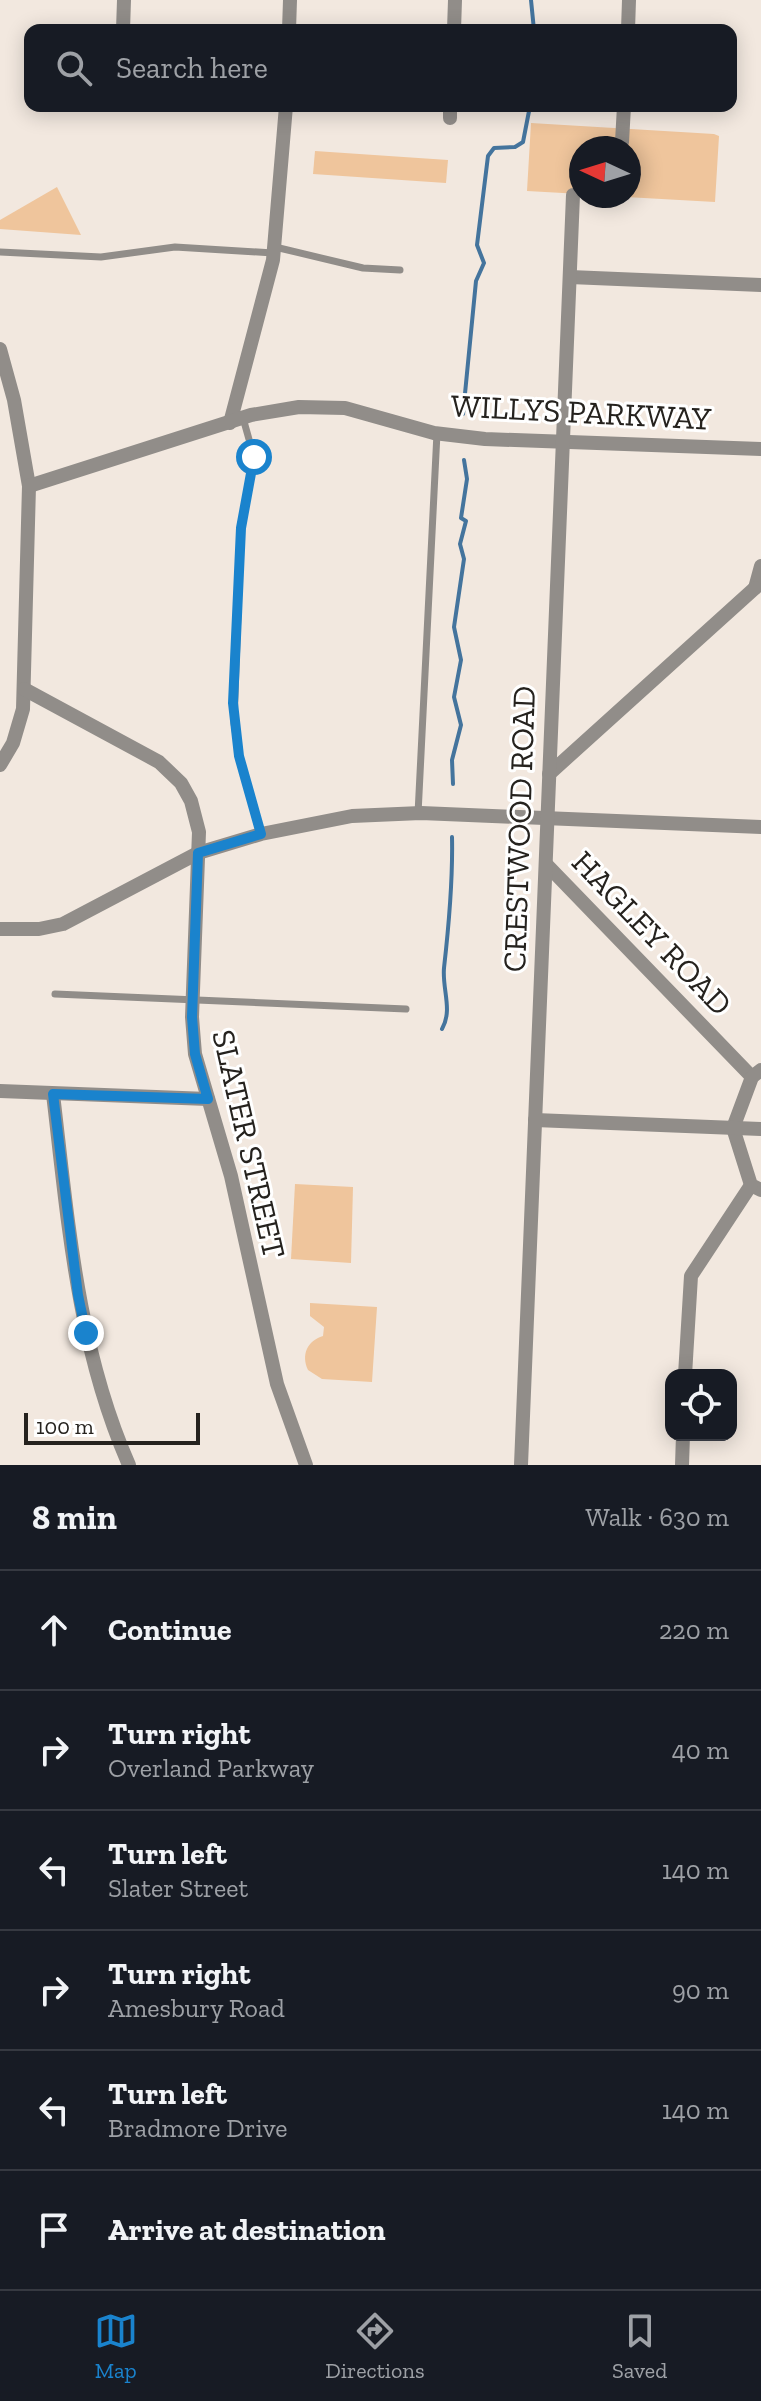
<!DOCTYPE html>
<meta charset="utf-8">
<style>
:root{--surface:#171b24;--page:#20242c;--text:#f1f3f6;--muted:#9ea1a6;--line:#363941;--accent:#1a83cd}
body{margin:0;font-family:"Zilla Slab",serif;background:var(--page);color:var(--text)}
.controls{position:absolute;right:24px;bottom:24px;display:grid;overflow:hidden;border-radius:16px;box-shadow:0 4px 20px #0003}
.controls button{width:72px;height:72px;display:grid;place-items:center;padding:0;border:0;border-bottom:2px solid var(--line);background:var(--surface);color:var(--text);font:40px sans-serif}
.compass{position:absolute;left:569px;top:136px;width:72px;height:72px;border-radius:50%;background:var(--surface);box-shadow:0 4px 20px #0003;rotate:274deg}
.scale{position:absolute;left:24px;bottom:20px;width:176px;box-sizing:border-box;padding-left:8px;border:4px solid #25221e;border-top:0;font-size:22px;line-height:28px;white-space:nowrap;color:#25221e;-webkit-text-stroke:6px #fff;paint-order:stroke}
.stop{position:absolute;width:24px;height:24px;margin:-18px;border:6px solid #1a83cd;border-radius:50%;background:#fff}
.stop.end{background:#1a83cd;border-color:#fff;box-shadow:0 2px 8px #0008}
.list{margin:0;padding:0;list-style:none}
h2{display:flex;justify-content:space-between;align-items:center;height:104px;margin:0;padding:0 32px;font-size:34px}
h2 small{font-size:26px;font-weight:400;color:var(--muted)}
.list li{display:grid;grid-template-columns:52px 1fr auto;gap:24px;align-items:center;box-sizing:border-box;height:120px;padding:0 32px;border-top:2px solid var(--line)}
.list b{display:block;font-size:30px;white-space:nowrap}
.list p{margin:0;font-size:26px;white-space:nowrap;color:var(--muted)}
.list em{font-size:26px;font-style:normal;color:var(--muted)}
.icon{flex:none;width:44px;height:44px;fill:none;stroke:currentColor;stroke-width:2;stroke-linecap:round;stroke-linejoin:round}
.map{position:relative;flex:none;width:761px;height:1465px;overflow:hidden}
.search{position:absolute;background:var(--surface);box-shadow:0 4px 20px #0003;left:24px;right:24px;top:24px;height:88px;display:flex;align-items:center;gap:20px;box-sizing:border-box;padding:0 28px;border-radius:16px;color:var(--muted);font-size:30px}
.sheet{height:824px;background:var(--surface)}
nav{display:flex;justify-content:space-around;align-items:center;box-sizing:border-box;height:112px;border-top:2px solid var(--line);background:var(--surface);font-size:22px;color:var(--muted)}
nav a{display:grid;justify-items:center;gap:4px}
nav .on{color:var(--accent)}
.map>svg:first-child{display:block}
.green{fill:#efc59c}
.lines{fill:none;stroke-linecap:round;stroke-linejoin:round}
.stream{stroke:#44749d;stroke-width:4}
.lane{stroke:#918d89;stroke-width:7}
.street{stroke:#918d89;stroke-width:14}
.route{stroke:#1a83cd;stroke-width:10}
.labels{text-anchor:middle;stroke-width:6;stroke-linejoin:round;paint-order:stroke}
.street-label{font-size:32px;fill:#25221e;stroke:#fff}
</style>
<div class="map">
<svg width="761" height="1465" viewBox="0 0 761 1465">
<rect width="100%" height="100%" fill="#f2e8df"/>
<!-- green -->
<g class="green">
<polygon points="531,123 714,134 719,136 715,202 608,196 629,196 629,148 581,148 581,194 527,191"/>
<polygon points="315,151 448,160 446,183 313,174"/>
<polygon points="57,187 81,235 0,229 0,220"/>
<polygon points="295,1184 353,1187 351,1263 291,1259"/>
<path d="M310,1303L377,1307L372,1382L322,1379L308,1370C301,1355 307,1341 323,1336L324,1327L310,1316Z"/>
</g>
<g class="lines">
<!-- stream -->
<g class="stream">
<polyline points="531,0 534,30"/>
<polyline points="463,414 476,281 484,263 477,245 488,156 494,148 515,147 523,142 530,106"/>
<polyline points="453,784 452,760 461,725 454,697 461,660 454,627 464,559 460,544 466,521 461,518 467,479 464,460"/>
<path d="M442,1029C453,1010 442,989 444,968C449,924 453,882 452,837"/>
</g>
<!-- lane -->
<g class="lane">
<polyline points="275,247 363,268 400,270"/>
<polyline points="0,252 101,257 175,247 273,253"/>
<polyline points="243,418 254,457 241,528 234,723 239,756 261,833"/>
<polyline points="418,814 437,433"/>
<polyline points="55,994 406,1009"/>
</g>
<!-- street -->
<g class="street">
<polyline points="123,30 124,0"/>
<polyline points="289,30 290,0"/>
<polyline points="454,30 455,0"/>
<polyline points="628,30 629,0"/>
<polyline points="450,118 450,106"/>
<polyline points="622,142 624,106"/>
<polyline points="570,277 761,285"/>
<polyline points="0,349 14,400 29,486 23,709 13,743 0,765"/>
<polyline points="230,423 273,260 286,106"/>
<polyline points="29,486 251,415 299,407 345,408 434,433 485,439 761,449"/>
<polyline points="755,588 761,566"/>
<polyline points="24,689 159,762 181,783 191,801 199,832 192,1017 195,1054 231,1176 277,1384 306,1465"/>
<polyline points="549,774 755,588"/>
<polyline points="546,864 752,1077"/>
<polyline points="0,929 39,929 63,924 198,853 261,834 352,816 421,813 761,827"/>
<polyline points="761,1070 752,1077 733,1128 751,1185 761,1190"/>
<polyline points="0,1091 208,1099"/>
<path d="M53,1094C68,1220 77,1347 129,1465"/>
<polyline points="535,1120 761,1129"/>
<polyline points="685,1375 691,1276 751,1185"/>
<polyline points="521,1465 573,195"/>
<polyline points="682,1465 683,1435"/>
</g>
</g>
<g class="lines">
<!-- route -->
<polyline class="route" points="86,1333 78,1295 53,1094 208,1099 195,1054 192,1017 198,853 261,834 239,756 233,703 241,528 254,457"/>
</g>
<g class="labels">
<!-- street labels -->
<g class="street-label">
<text transform="translate(581 412) rotate(3)" y="11">WILLYS PARKWAY</text>
<text transform="translate(519 829) rotate(-88)" y="11">CRESTWOOD ROAD</text>
<text transform="translate(652 933) rotate(46)" y="11">HAGLEY ROAD</text>
<text transform="translate(249 1144) rotate(77)" y="11">SLATER STREET</text>
</g>
</g>
</svg>
<div class="controls">
<button><svg class="icon" aria-label="locate" viewBox="0 0 24 24"><circle cx="12" cy="12" r="6"/><path d="M12 2v4M12 18v4M2 12h4M18 12h4"/></svg></button>
</div>
<svg class="compass" viewBox="-18 -18 36 36"><path d="M0-13l5 13h-10z" fill="#e53935"/><path d="M0 13l5-13h-10z" fill="#9ea1a6"/></svg>
<div class="scale">100 m</div>
<div class="stop" style="left:254px;top:457px"></div>
<div class="stop end" style="left:86px;top:1333px"></div>
<div class="search"><svg class="icon" aria-label="search" viewBox="0 0 24 24"><circle cx="10" cy="10" r="6"/><path d="M15 15l6 6"/></svg>Search here</div>
</div>
<section class="sheet">
<h2>8 min<small>Walk · 630 m</small></h2>
<ul class="list">
<li><svg class="icon" aria-label="ahead" viewBox="0 0 24 24"><path d="M12 20V5M6 11l6-6 6 6"/></svg><div><b>Continue</b></div><em>220 m</em></li>
<li><svg class="icon" aria-label="right" viewBox="0 0 24 24"><path d="M7 20v-9h11M14 6l5 5-5 5"/></svg><div><b>Turn right</b><p>Overland Parkway</p></div><em>40 m</em></li>
<li><svg class="icon" aria-label="left" viewBox="0 0 24 24"><path d="M17 20v-9H6M10 6l-5 5 5 5"/></svg><div><b>Turn left</b><p>Slater Street</p></div><em>140 m</em></li>
<li><svg class="icon" aria-label="right" viewBox="0 0 24 24"><path d="M7 20v-9h11M14 6l5 5-5 5"/></svg><div><b>Turn right</b><p>Amesbury Road</p></div><em>90 m</em></li>
<li><svg class="icon" aria-label="left" viewBox="0 0 24 24"><path d="M17 20v-9H6M10 6l-5 5 5 5"/></svg><div><b>Turn left</b><p>Bradmore Drive</p></div><em>140 m</em></li>
<li><svg class="icon" aria-label="arrive" viewBox="0 0 24 24"><path d="M6 21V4h12l-3 4 3 4H6"/></svg><div><b>Arrive at destination</b></div></li>
</ul>
</section>
<nav>
<a class="on"><svg class="icon" aria-label="map" viewBox="0 0 24 24"><path d="M3 6l6-2 6 2 6-2v14l-6 2-6-2-6 2zM9 4v14M15 6v14"/></svg>Map</a>
<a><svg class="icon" aria-label="directions" viewBox="0 0 24 24"><path d="M12 3l9 9-9 9-9-9zM9 14v-3h6M13 9l2 2-2 2"/></svg>Directions</a>
<a><svg class="icon" aria-label="saved" viewBox="0 0 24 24"><path d="M7 4h10v16l-5-4-5 4z"/></svg>Saved</a>
</nav>
